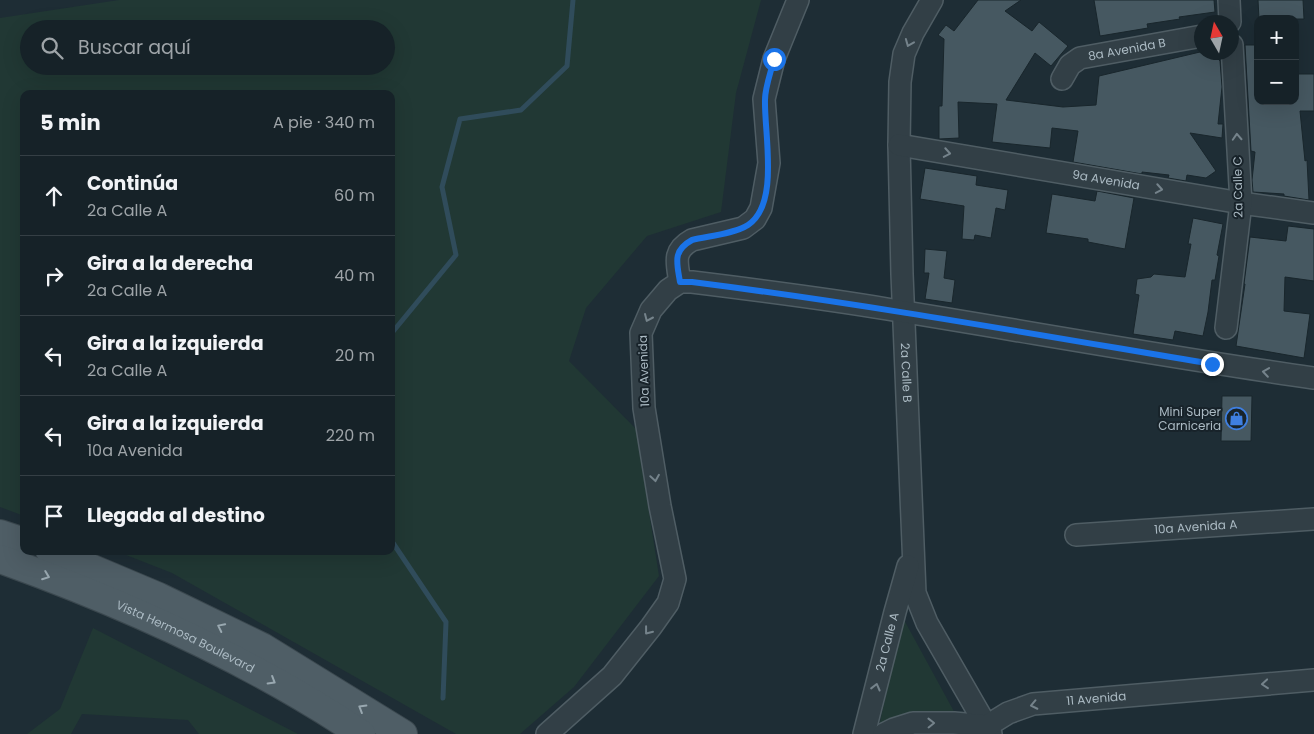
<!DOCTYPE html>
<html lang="es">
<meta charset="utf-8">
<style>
:root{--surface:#162228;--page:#232f34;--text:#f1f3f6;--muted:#9ea4a8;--line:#353f45}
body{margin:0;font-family:Poppins,sans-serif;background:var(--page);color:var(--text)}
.controls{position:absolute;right:15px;top:15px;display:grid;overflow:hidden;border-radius:10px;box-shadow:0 5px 20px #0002}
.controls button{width:45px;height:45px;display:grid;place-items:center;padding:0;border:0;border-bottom:1px solid var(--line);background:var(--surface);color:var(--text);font:25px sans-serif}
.compass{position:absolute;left:1194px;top:15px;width:45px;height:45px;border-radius:50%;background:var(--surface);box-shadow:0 5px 20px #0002;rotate:351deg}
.stop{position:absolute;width:15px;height:15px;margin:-11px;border:4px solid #1a73e8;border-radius:50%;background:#fff}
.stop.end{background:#1a73e8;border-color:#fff;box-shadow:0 1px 5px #0008}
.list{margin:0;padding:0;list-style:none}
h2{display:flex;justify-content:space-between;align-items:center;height:65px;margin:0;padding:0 20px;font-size:21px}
h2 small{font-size:16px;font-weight:400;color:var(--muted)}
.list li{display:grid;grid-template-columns:32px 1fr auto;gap:15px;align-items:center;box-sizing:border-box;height:80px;padding:0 20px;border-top:1px solid var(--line)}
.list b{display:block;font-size:19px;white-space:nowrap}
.list p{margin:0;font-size:16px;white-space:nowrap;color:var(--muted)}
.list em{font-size:16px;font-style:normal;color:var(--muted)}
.icon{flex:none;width:28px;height:28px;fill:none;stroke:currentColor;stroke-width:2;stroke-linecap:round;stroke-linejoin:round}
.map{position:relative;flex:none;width:1314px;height:734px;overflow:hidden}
.search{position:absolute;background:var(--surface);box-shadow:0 5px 20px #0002;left:20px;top:20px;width:375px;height:55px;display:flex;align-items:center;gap:12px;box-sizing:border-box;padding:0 18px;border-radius:28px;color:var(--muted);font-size:19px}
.panel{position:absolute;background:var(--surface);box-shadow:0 5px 20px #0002;left:20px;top:90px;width:375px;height:465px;border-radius:10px}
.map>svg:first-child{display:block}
.green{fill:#213834;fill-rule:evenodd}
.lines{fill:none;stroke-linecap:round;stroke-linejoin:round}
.stream{stroke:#304c5b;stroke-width:5}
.building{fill:#465861;stroke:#19262c}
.minor-casing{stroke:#4f5d64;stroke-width:24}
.major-casing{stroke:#3b484f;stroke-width:30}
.minor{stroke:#323f46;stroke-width:21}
.major{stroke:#4f5e66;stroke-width:28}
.oneway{stroke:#75838b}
.oneway2{stroke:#99a8b0}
.route{stroke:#1a73e8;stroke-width:6}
.labels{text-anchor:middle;stroke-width:4;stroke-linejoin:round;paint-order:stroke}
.street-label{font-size:12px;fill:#abbac3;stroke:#18232a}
.poi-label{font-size:12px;fill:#abbac3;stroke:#18232a;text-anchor:end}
</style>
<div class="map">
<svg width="1314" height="734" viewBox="0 0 1314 734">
<rect width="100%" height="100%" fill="#1e2d35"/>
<!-- green -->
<g class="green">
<path d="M119,0H761L736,93L721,212L647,236L586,308L569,361L636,429L659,576L574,687L520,734H456L172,573L116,551H391V94H24V516L0,507V18ZM29,29H386V66H29Z"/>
<polygon points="903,618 957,717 879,726"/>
<polygon points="93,628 298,734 199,734 188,720 82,714 71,734 27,734 60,709"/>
</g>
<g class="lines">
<!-- stream -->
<g class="stream">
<polyline points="391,334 456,255 442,187 460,119 521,110 567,66 573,0"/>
<polyline points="391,540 446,622 443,698"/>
</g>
</g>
<!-- building -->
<g class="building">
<polygon points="978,0 1021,0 1005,11 1032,31 1039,22 1068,46 1051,66 1035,53 1006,100 1063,107 1096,105 1099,76 1200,52 1213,53 1220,61 1222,87 1218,124 1223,124 1222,138 1190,133 1216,171 1206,178 1187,175 1186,181 1168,178 1169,175 1142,172 1142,174 1073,162 1078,131 1052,128 1050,148 992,142 997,104 958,102 959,138 939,139 939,106 942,106 944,39 938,35 946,25 954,31"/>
<polygon points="1094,0 1214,0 1215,12 1179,17 1180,19 1147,24 1148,28 1100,36"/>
<polygon points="1258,0 1303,0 1304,19 1259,19"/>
<polygon points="1245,45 1258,45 1258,101 1295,101 1295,74 1314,74 1314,111 1300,111 1305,161 1307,160 1309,200 1284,196 1284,194 1253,192 1252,180 1255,152 1251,151"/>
<polygon points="925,168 977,176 976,185 1008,190 1005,210 996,208 991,238 975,235 974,240 962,239 964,206 920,199"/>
<polygon points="1097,191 1134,198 1125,249 1088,242 1088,239 1046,233 1052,194 1095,201"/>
<polygon points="1193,218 1223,224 1217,255 1219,256 1215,280 1212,280 1208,312 1203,336 1175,331 1173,340 1133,334 1139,295 1135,294 1137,279 1151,277 1154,274 1185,277 1191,244 1188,244"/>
<polygon points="1288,226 1314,229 1314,281 1285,277 1284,311 1310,314 1304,358 1236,346 1245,284 1244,284 1250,237 1286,241"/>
<polygon points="925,249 947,251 944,278 955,280 952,303 925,299 929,273 924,273"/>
<polygon points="1222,396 1252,396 1251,441 1221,441"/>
</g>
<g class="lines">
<defs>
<g id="minor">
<path id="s1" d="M932,0L913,33L904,54L900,82L899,145L902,274L915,593L927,623L991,734"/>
<polyline points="1229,0 1230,22"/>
<path id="s2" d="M1062,79L1070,65L1080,58L1202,36"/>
<path id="s3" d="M899,145L1241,203L1314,213"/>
<path d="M680,282C677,263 672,251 692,240L743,228L755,219L761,208L769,163L764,99L774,59L798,0"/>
<polyline points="1226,328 1241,203 1232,45"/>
<path id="s4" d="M1076,535L1314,519"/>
<path d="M547,734L612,676L651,627L668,603L675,579L660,506L644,408L641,333L651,310L668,290L680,282H692C757,290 822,298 887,309C1030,332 1171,358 1314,378"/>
<path id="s5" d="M864,734L895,612L908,566"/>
<path id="s6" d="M884,734L894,729L913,723H954L987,726L1008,713L1033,704L1314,680"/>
</g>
<g id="major">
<polyline points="0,534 24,542"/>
<polyline points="50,551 159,597 262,647 403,734"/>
<path id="s7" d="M0,559C126,604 249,659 361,734"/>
</g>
</defs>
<!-- minor casing -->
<use href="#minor" class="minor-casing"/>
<!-- major casing -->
<use href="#major" class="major-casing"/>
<!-- minor -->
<use href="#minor" class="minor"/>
<!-- major -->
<use href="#major" class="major"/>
</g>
<!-- one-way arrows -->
<defs><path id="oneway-chevron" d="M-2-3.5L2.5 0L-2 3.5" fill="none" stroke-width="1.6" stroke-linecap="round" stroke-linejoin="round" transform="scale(1.25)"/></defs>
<g class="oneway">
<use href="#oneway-chevron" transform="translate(909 43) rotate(112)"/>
<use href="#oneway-chevron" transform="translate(1237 137) rotate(-93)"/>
<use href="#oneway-chevron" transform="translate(947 153) rotate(10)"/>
<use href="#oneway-chevron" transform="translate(1159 189) rotate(10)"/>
<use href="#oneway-chevron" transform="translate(648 318) rotate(114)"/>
<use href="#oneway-chevron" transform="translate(1266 372) rotate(-172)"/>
<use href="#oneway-chevron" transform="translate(655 478) rotate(81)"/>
<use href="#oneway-chevron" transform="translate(648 631) rotate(128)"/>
<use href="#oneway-chevron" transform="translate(1265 684) rotate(175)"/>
<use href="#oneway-chevron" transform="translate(876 687) rotate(-76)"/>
<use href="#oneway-chevron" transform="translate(1034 705) rotate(168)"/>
<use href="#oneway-chevron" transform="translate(931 723) rotate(-1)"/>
</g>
<g class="oneway2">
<use href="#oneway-chevron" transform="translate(46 576) rotate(21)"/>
<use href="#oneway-chevron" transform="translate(221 627) rotate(-154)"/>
<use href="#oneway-chevron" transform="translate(272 681) rotate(31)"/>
<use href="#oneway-chevron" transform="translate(362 708) rotate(-149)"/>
</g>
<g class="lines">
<!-- route -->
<path class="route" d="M774,59C771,72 765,87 765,100C764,133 780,204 748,225C734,234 708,236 692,240C672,251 677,263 680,282H692C866,304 1039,335 1212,364"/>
</g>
<!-- icons -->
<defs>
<symbol id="shop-ring" viewBox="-11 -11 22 22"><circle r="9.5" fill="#18232a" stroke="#3f7fe0" stroke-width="1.5"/><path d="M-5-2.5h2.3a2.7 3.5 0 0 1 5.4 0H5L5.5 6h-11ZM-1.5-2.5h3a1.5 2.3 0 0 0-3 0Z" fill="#3f7fe0"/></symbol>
</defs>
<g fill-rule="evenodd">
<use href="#shop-ring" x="1224" y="406" width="25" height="25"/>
</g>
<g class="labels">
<!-- street labels -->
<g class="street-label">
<text dy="4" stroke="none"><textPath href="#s2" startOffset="76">8a Avenida B</textPath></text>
<text dy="4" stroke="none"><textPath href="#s3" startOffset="210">9a Avenida</textPath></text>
<text transform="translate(1238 187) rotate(-91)" y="4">2a Calle C</text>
<text transform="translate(644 371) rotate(-92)" y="4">10a Avenida</text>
<text dy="4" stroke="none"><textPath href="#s1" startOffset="380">2a Calle B</textPath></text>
<text dy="4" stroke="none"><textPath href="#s4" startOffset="120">10a Avenida A</textPath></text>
<text dy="4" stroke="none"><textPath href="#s7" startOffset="201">Vista Hermosa Boulevard</textPath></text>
<text dy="4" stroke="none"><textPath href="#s5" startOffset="95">2a Calle A</textPath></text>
<text dy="4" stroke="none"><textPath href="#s6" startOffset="220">11 Avenida</textPath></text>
</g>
<!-- poi labels -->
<g class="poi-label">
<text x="1221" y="416">Mini Super<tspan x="1221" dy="14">Carniceria</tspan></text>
</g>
</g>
</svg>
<div class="controls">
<button>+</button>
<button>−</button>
</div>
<svg class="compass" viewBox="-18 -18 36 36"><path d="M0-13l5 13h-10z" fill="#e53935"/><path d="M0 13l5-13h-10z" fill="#9ea4a8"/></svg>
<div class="stop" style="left:774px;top:59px"></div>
<div class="stop end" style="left:1212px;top:364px"></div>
<div class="search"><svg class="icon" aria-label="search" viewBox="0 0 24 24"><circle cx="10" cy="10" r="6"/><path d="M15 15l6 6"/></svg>Buscar aquí</div>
<section class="panel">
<h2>5 min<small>A pie · 340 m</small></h2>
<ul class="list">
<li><svg class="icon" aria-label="ahead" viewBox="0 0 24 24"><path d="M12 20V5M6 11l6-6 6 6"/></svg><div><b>Continúa</b><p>2a Calle A</p></div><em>60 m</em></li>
<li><svg class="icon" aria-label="right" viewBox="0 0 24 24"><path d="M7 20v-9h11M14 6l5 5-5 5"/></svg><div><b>Gira a la derecha</b><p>2a Calle A</p></div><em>40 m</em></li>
<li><svg class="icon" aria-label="left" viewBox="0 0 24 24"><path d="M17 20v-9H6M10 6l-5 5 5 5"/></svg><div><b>Gira a la izquierda</b><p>2a Calle A</p></div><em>20 m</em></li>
<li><svg class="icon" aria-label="left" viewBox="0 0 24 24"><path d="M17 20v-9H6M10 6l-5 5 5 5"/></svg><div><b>Gira a la izquierda</b><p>10a Avenida</p></div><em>220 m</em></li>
<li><svg class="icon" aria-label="arrive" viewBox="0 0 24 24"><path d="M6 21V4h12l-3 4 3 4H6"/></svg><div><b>Llegada al destino</b></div></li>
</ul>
</section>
</div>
